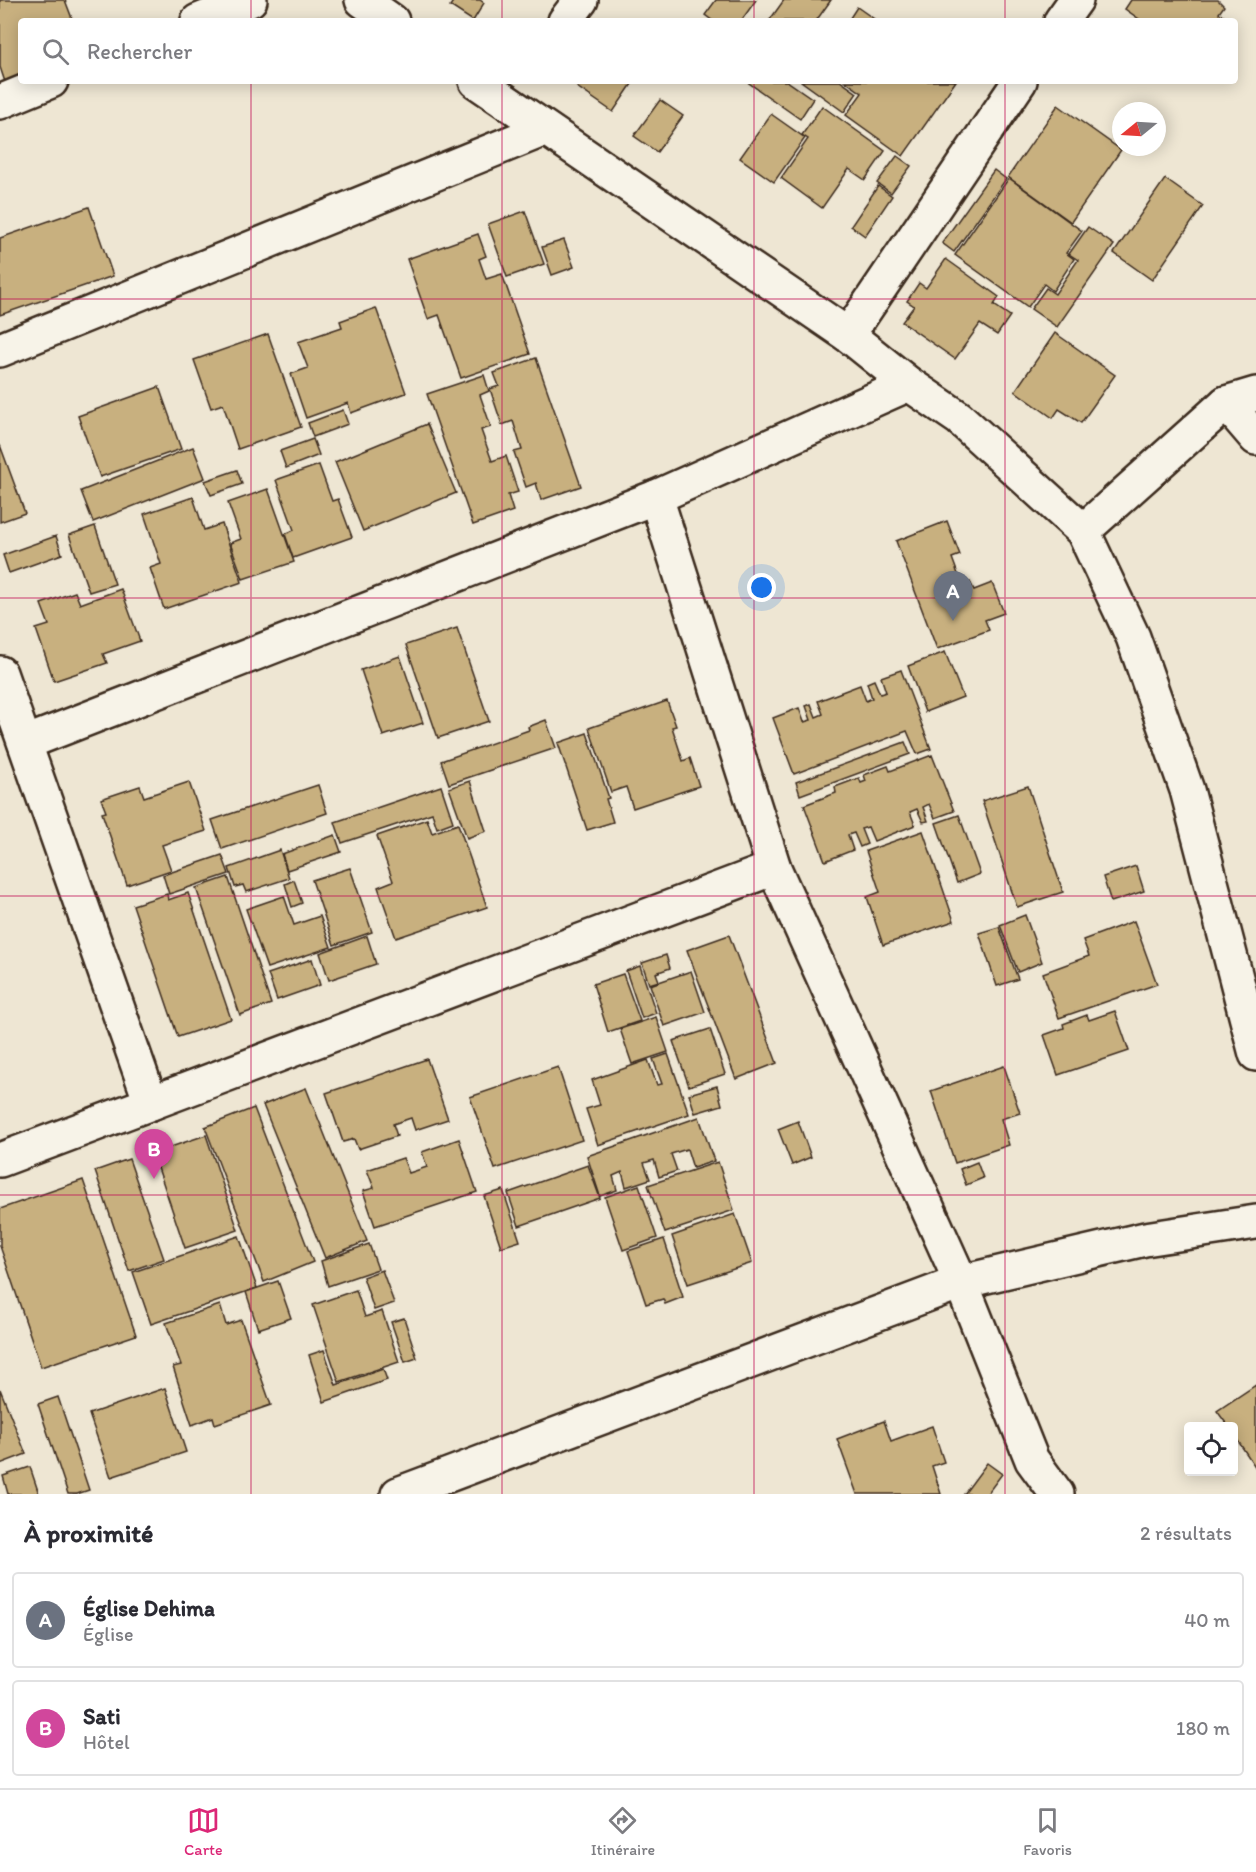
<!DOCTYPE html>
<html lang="fr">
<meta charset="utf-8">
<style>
:root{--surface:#fff;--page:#f2f2f3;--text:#2b2b33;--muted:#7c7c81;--line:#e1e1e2;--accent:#db2777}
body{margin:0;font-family:Itim,sans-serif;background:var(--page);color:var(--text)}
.controls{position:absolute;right:18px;bottom:18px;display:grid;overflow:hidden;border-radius:6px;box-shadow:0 3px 15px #0003}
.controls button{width:54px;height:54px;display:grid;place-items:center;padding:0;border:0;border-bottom:2px solid var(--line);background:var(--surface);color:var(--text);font:30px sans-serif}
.compass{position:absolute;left:1112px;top:102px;width:54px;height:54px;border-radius:50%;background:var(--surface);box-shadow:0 3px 15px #0003;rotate:252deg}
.you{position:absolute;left:762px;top:588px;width:21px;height:21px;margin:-15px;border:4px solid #fff;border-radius:50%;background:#1a73e8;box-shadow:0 0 0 9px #1a73e833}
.badge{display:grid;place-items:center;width:39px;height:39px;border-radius:50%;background:var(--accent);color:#fff;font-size:20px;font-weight:700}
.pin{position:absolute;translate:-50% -50px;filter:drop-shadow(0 2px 3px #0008)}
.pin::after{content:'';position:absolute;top:32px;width:21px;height:18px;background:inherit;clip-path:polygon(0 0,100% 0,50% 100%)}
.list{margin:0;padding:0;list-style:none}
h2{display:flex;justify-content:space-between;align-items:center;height:78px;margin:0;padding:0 24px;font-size:26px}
h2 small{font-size:20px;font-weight:400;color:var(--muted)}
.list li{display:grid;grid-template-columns:39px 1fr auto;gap:18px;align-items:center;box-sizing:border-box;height:96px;margin:0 12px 12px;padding:0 12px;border:2px solid var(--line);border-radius:6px}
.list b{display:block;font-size:22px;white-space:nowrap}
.list p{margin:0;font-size:20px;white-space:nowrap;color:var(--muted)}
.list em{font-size:20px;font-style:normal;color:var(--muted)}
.icon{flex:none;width:33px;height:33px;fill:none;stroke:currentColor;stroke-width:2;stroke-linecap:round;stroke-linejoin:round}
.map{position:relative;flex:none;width:1256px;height:1494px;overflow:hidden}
.search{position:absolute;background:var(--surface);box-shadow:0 3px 15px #0003;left:18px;right:18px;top:18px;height:66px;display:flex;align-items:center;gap:15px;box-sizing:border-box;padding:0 21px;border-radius:6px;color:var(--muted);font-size:22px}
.sheet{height:294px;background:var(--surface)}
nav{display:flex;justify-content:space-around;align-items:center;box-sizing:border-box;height:84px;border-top:2px solid var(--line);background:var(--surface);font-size:16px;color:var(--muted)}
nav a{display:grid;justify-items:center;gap:3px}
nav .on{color:var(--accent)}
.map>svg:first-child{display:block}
.building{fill:#c8b07f;stroke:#3b2a1e;stroke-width:1.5}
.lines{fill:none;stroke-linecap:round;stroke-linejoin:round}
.minor-casing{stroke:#3b2a1e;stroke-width:38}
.tertiary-casing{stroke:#3b2a1e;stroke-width:38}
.minor{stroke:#f7f3e8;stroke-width:33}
.tertiary{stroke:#f7f3e8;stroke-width:33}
.grid{fill:none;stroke:#c2185b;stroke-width:1.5;stroke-opacity:0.55}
</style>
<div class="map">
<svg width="1256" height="1494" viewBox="0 0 1256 1494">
<rect width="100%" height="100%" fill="#eee6d3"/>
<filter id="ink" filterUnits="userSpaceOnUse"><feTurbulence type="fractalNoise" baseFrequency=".0167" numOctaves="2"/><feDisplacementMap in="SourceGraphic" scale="12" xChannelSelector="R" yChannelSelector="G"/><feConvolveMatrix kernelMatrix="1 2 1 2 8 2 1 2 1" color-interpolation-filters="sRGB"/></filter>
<g filter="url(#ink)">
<!-- building -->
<g class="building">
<polygon points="0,0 65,0 73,21 21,21 21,80 6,85 0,67"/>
<polygon points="454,0 480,0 484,3 473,21 450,6"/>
<polygon points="716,0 756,0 741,21 713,21 705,15"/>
<polygon points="784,0 831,0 816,21 769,21"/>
<polygon points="1131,0 1218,0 1224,6 1219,13 1226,18 1224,21 1142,21 1125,9"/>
<polygon points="857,7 877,21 848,21"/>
<polygon points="580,81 634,81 613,112 577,87"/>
<polygon points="746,81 787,81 813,99 800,119"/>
<polygon points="801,81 840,81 857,93 844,112"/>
<polygon points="845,81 956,81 903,156 846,115 862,93"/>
<polygon points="660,100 683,116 657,152 634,136"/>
<polygon points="1058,105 1121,150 1071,222 1008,177"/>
<polygon points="822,106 885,151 865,180 849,169 822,208 781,178 808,139 802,135"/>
<polygon points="771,114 805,138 774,182 740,158"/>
<polygon points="897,156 911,166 891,193 877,183"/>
<polygon points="994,170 1006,179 954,252 942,243"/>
<polygon points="1009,178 1082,231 1066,253 1074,259 1053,291 1044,284 1028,307 955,255"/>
<polygon points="1165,179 1203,206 1152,280 1114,253"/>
<polygon points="878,186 892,196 865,236 851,226"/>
<polygon points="89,207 113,276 0,315 0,238"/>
<polygon points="525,211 544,264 507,277 488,224"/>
<polygon points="1088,227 1114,245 1057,327 1031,309 1046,288 1055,294 1078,260 1069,254"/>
<polygon points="478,234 486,256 479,259 486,279 502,274 530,354 461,378 439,315 428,319 407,259"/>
<polygon points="564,240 574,267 552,275 542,247"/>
<polygon points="946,259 999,297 994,305 1010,316 997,335 980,324 955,359 902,322 914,306 907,301 919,283 926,288"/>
<polygon points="376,308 406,393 351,413 348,403 306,418 291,374 308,368 298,342 342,327 340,321"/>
<polygon points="1055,333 1115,375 1081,423 1059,409 1053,418 1015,391"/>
<polygon points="268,334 301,427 238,449 223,404 211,408 194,360"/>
<polygon points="536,358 581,486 541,500 536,483 526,487 514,452 522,450 513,421 502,425 490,389 499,386 494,373"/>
<polygon points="484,375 489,391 480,395 491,427 481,430 492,461 506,456 518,492 508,495 513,511 473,525 427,394"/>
<polygon points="159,387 181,449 100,477 78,416"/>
<polygon points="343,410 348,424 313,437 308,423"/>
<polygon points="427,424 456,493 363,531 335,462"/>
<polygon points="313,439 319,455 286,468 280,451"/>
<polygon points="0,445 25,513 0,522"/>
<polygon points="193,447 205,478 93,522 81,491"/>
<polygon points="319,465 332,501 338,499 352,537 293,558 285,534 294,530 276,480"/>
<polygon points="237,470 242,484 211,495 205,481"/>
<polygon points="268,489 294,562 243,579 230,543 241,539 228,503"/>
<polygon points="193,497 204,530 222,524 242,582 164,609 150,568 161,564 144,514"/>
<polygon points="947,521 960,555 952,558 962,585 970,582 974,590 992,583 1004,613 985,620 989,630 937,649 896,541"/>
<polygon points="95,526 115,584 89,592 69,535"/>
<polygon points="56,536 62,554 9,573 3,555"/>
<polygon points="121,589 140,641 103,654 107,663 54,681 36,629 49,625 41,604 75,592 80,604"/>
<polygon points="457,628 489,721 438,738 406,645"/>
<polygon points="945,652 963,697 925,712 908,666"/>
<polygon points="400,656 423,723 383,736 361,670"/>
<polygon points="901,670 931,749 917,754 907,731 794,774 773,718 799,708 804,722 811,720 806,706 811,704 816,717 823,714 818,701 860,685 866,701 872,698 867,683 874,680 880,694 886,692 881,677"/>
<polygon points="667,701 676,726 672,727 683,761 690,758 699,786 633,808 626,787 611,792 589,728"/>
<polygon points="546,720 556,748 449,784 441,761 529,730 528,727"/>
<polygon points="587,733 609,798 606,799 613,822 587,830 558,743"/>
<polygon points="905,742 910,754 800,795 796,782"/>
<polygon points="932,755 954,811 935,818 929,804 923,807 928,821 923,822 917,809 910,812 915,825 874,841 868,827 861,829 867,844 860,847 854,833 848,835 853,850 825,861 804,805 836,793 835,787 859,778 861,783 866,781 864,775 888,766 890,771"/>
<polygon points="470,781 486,831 467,838 449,788"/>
<polygon points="189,782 206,831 162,845 171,870 127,885 102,813 106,812 101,799 140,786 144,797"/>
<polygon points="318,785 327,813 222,849 212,820"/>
<polygon points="441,786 453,822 437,828 432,813 342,843 335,822"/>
<polygon points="1028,786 1063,892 1017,907 982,801"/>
<polygon points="959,815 980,874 957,883 936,823"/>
<polygon points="427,819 432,833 458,824 487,907 396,938 378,887 393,881 377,836"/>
<polygon points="923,831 954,921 883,945 867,897 880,892 866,851"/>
<polygon points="335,835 341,852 287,870 282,854"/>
<polygon points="280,850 289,878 246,892 243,885 235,887 229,868"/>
<polygon points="222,855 229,874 169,894 163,875"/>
<polygon points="1136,866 1144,891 1111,902 1103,877"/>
<polygon points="350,868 372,932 334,945 312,880"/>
<polygon points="228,877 271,1004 240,1015 196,888"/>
<polygon points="294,880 302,903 292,907 285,884"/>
<polygon points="188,893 231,1019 178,1037 133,905 167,894 168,900"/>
<polygon points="284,896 294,925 320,916 331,947 267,968 246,909"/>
<polygon points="1025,915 1042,962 1018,972 1000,925"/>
<polygon points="1134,921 1157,984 1059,1018 1043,973 1089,956 1083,940"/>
<polygon points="999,927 1018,979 997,986 979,933"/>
<polygon points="729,935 777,1063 736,1079 687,950"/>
<polygon points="367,936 376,964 329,980 320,953"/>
<polygon points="666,955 670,968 656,973 659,981 649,984 642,963"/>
<polygon points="312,959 320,985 277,1000 268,974"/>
<polygon points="640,966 656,1013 642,1018 626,971"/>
<polygon points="691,971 705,1012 664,1026 650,985"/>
<polygon points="623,974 640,1021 608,1032 593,984"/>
<polygon points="1115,1011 1129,1051 1058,1075 1044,1035 1064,1028 1063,1024 1087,1015 1089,1020"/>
<polygon points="656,1017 668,1052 632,1064 620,1029"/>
<polygon points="710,1029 725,1074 689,1086 673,1041"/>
<polygon points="668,1054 689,1114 598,1145 586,1109 600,1105 592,1080 648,1060 657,1085 662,1084 653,1059"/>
<polygon points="427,1059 448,1119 415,1130 411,1118 393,1124 397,1136 358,1149 354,1139 343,1142 326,1093"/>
<polygon points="1004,1066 1020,1113 1001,1119 1009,1145 955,1163 931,1091"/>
<polygon points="558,1067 582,1140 495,1169 470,1097"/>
<polygon points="717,1086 722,1105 695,1113 689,1094"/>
<polygon points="306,1088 367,1241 325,1258 263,1105"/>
<polygon points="254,1108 313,1262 264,1282 205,1127"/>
<polygon points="699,1117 714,1161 693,1168 687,1149 671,1154 677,1171 659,1177 654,1160 644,1163 650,1179 626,1187 622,1172 613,1176 617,1190 600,1196 587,1156"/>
<polygon points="798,1121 811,1157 792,1165 778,1129"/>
<polygon points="206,1135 238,1230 185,1248 153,1153"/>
<polygon points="459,1139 477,1192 375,1226 363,1191 374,1188 367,1170 403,1158 409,1173 427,1167 422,1152"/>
<polygon points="129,1159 164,1259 129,1271 95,1171"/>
<polygon points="718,1162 734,1210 665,1233 648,1185"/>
<polygon points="977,1162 983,1178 966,1185 960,1169"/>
<polygon points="588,1165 600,1198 519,1226 508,1193"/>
<polygon points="83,1180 136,1335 41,1367 0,1246 0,1209"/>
<polygon points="639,1185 657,1238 623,1250 605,1197"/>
<polygon points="503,1190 520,1241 501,1247 484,1196"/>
<polygon points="735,1214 752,1263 688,1284 672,1236"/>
<polygon points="239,1236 257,1288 151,1324 133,1272"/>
<polygon points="664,1239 683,1297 665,1304 663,1299 646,1304 628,1251"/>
<polygon points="369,1244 378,1269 328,1286 321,1261"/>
<polygon points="382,1270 394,1303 374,1310 363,1277"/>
<polygon points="278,1281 291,1318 258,1329 246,1292"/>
<polygon points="356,1290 365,1317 382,1311 399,1362 339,1382 313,1305"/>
<polygon points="220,1305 226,1325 241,1320 271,1405 215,1424 213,1417 192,1425 173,1367 181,1365 166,1323"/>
<polygon points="404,1318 417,1358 405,1362 391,1322"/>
<polygon points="324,1350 336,1385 383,1369 387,1380 324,1402 309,1355"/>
<polygon points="1256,1385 1256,1468 1234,1435 1234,1426 1228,1426 1217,1411"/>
<polygon points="165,1388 186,1452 111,1477 89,1414"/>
<polygon points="0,1389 26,1454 0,1464"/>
<polygon points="58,1397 89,1490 77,1494 68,1494 38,1404"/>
<polygon points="884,1421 891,1441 932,1426 944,1462 932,1466 941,1494 857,1494 837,1439"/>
<polygon points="987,1463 1002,1474 987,1494 964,1494"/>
<polygon points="30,1467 39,1494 8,1494 3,1476"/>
</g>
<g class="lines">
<defs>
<g id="minor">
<polyline points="362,0 392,21"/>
<polyline points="198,21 250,0"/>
<polyline points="565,21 581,0"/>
<polyline points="1061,21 1076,0"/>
<polyline points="476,81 848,335 909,384 959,418 1083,531 1133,637 1187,790 1256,1054"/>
<polyline points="0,102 51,81"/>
<polyline points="848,335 1020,81"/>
<polyline points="0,350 545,129"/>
<polyline points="1226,403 1256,438"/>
<polyline points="656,497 774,868 961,1282 1032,1460 1057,1494"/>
<polyline points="1083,531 1226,403 1256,394"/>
<polyline points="0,673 151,1103"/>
<polyline points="25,743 656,497 909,384"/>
<polyline points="0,1160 774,868"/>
</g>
<polyline id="tertiary" points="398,1494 961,1282 1145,1239 1256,1222"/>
</defs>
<!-- minor casing -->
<use href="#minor" class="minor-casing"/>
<!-- tertiary casing -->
<use href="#tertiary" class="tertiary-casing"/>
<!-- minor -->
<use href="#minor" class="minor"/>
<!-- tertiary -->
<use href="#tertiary" class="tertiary"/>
</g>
</g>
<!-- grid -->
<path class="grid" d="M251,0V21M502,0V21M754,0V21M1005,0V21M251,81V1494M502,81V1494M754,81V1494M1005,81V1494M0,299H1256M0,598H1256M0,896H1256M0,1195H1256"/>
</svg>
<div class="controls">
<button><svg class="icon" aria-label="locate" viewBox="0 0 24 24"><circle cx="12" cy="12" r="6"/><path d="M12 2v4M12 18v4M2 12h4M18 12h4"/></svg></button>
</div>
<svg class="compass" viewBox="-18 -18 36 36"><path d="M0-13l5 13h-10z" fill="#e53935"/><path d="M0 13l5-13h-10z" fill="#7c7c81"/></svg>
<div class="you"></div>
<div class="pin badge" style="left:953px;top:621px;background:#6b7280">A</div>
<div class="pin badge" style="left:154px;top:1179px;background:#d1479c">B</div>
<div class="search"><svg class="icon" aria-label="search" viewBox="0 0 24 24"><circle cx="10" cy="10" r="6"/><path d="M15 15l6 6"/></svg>Rechercher</div>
</div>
<section class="sheet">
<h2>À proximité<small>2 résultats</small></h2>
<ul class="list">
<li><span class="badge" style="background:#6b7280">A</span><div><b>Église Dehima</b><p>Église</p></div><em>40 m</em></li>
<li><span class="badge" style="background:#d1479c">B</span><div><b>Sati</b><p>Hôtel</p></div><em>180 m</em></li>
</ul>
</section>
<nav>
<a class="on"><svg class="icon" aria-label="map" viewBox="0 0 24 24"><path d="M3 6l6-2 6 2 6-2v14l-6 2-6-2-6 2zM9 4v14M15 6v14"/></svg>Carte</a>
<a><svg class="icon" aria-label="directions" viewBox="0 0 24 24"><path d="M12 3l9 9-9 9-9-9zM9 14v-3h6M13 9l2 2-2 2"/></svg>Itinéraire</a>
<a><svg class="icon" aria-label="saved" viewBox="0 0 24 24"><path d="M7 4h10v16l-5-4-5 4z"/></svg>Favoris</a>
</nav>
